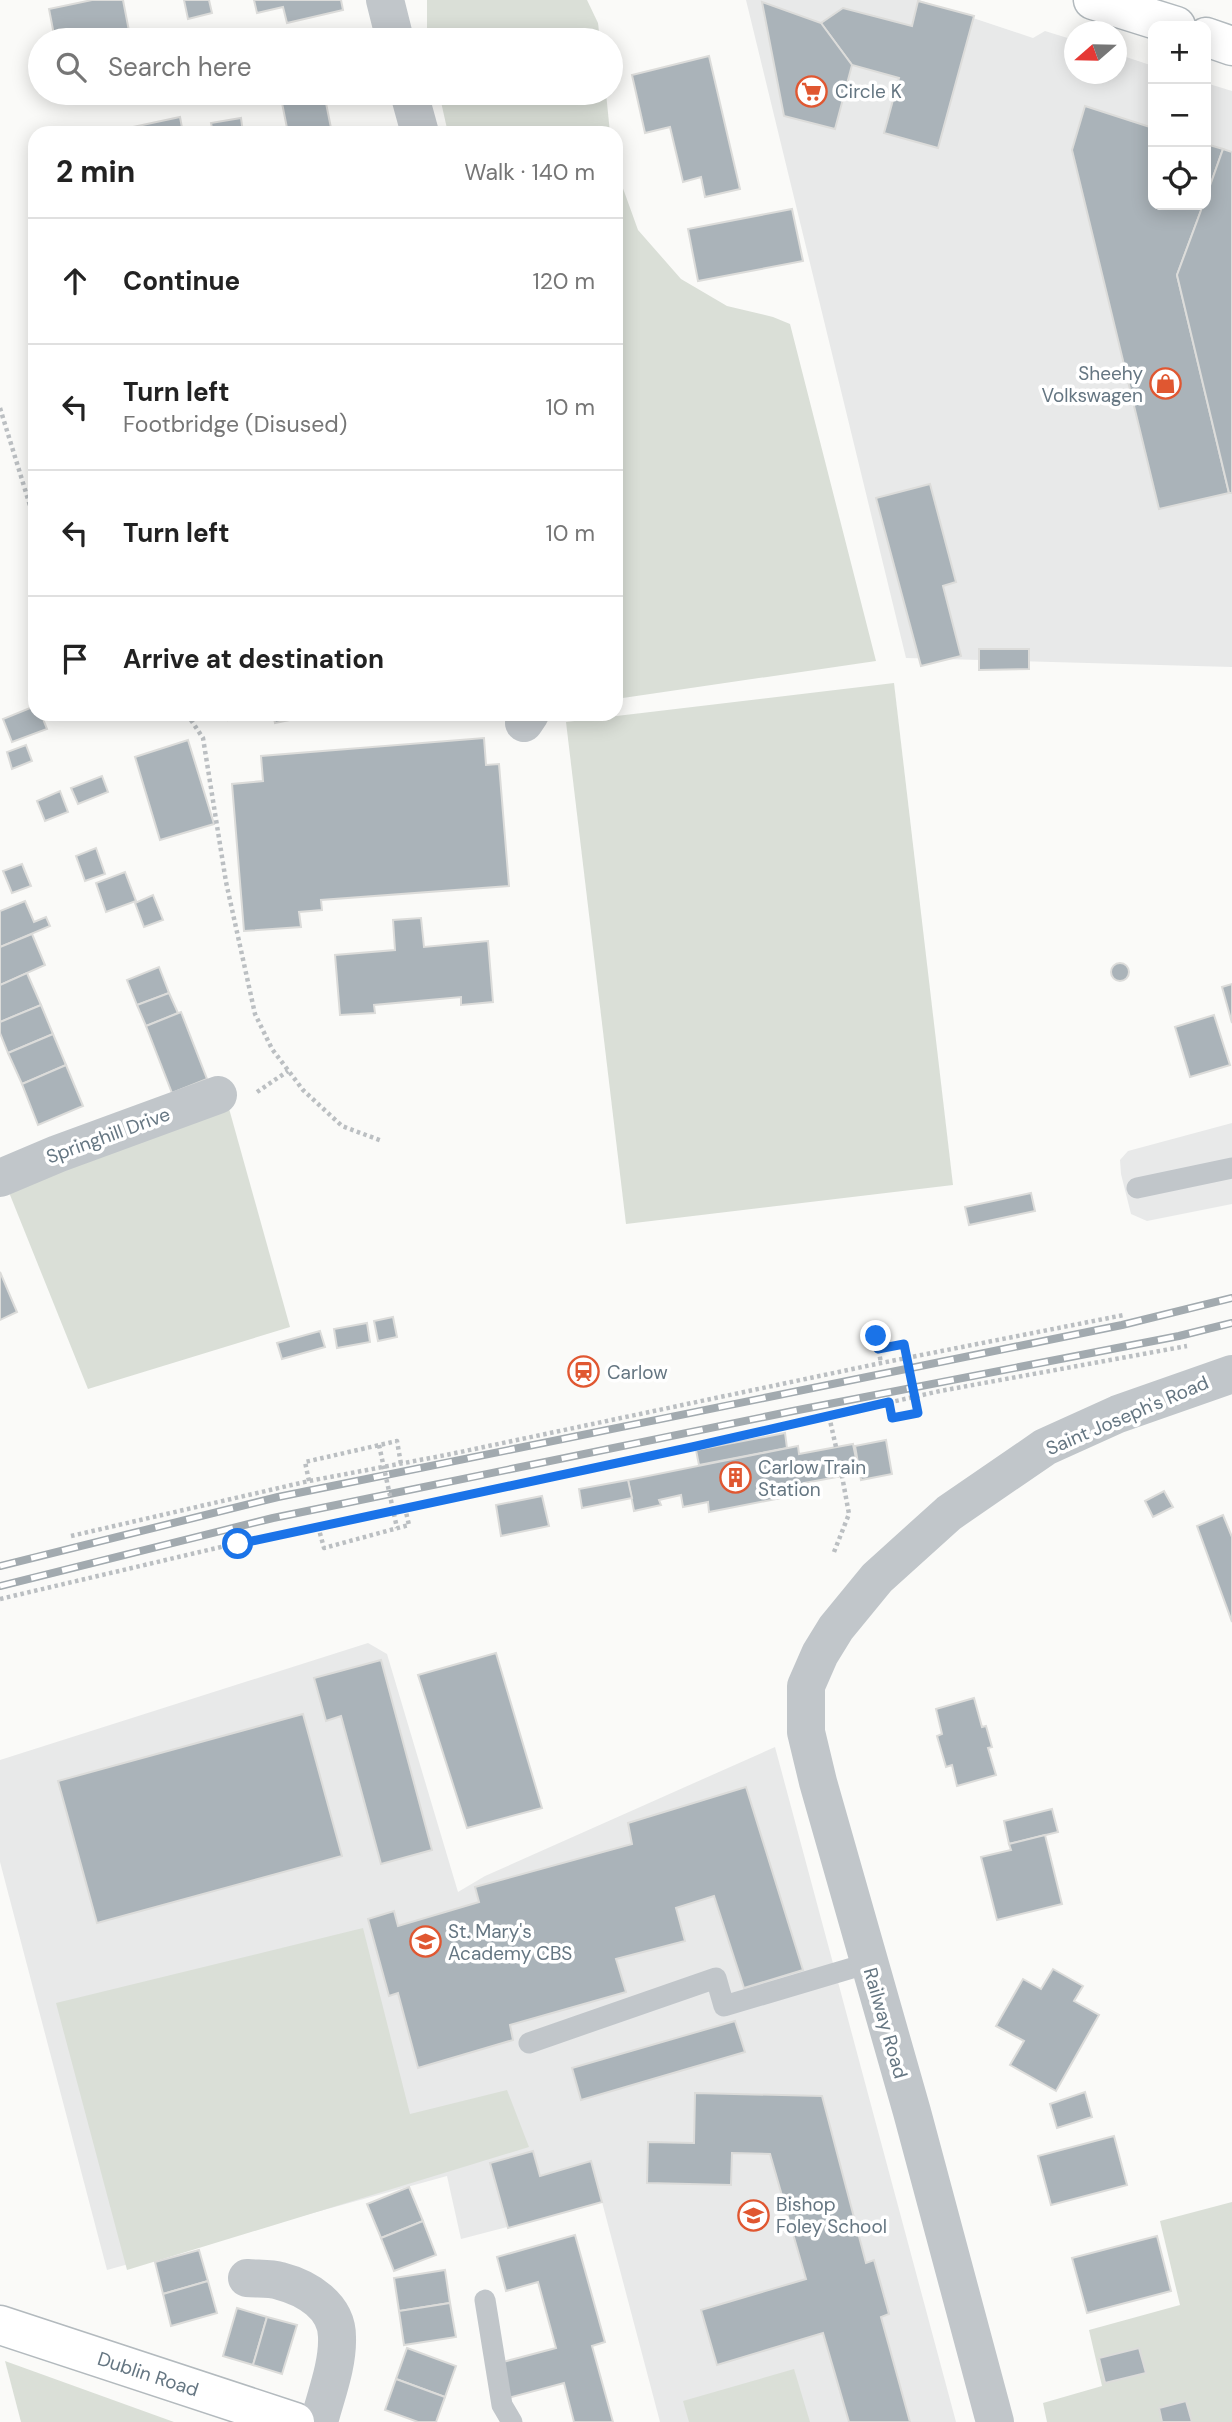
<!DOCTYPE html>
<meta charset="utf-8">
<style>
:root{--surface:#fff;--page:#f6f6f6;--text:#222;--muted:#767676;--line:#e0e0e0}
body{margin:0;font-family:"DM Sans",sans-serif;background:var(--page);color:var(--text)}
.controls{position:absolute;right:21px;top:21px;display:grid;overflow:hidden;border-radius:14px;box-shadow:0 4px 18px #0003}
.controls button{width:63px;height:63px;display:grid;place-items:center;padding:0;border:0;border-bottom:2px solid var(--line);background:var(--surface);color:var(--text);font:35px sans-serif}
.compass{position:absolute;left:1064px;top:21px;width:63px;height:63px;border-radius:50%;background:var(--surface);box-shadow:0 4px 18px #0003;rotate:250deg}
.stop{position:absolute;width:21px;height:21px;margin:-16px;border:5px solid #1a73e8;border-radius:50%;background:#fff}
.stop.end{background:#1a73e8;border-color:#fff;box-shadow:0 2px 7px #0008}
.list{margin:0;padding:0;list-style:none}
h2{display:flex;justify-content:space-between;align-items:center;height:91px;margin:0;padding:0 28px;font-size:30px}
h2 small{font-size:23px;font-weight:400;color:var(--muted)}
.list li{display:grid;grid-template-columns:46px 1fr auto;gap:21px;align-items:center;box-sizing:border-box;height:126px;padding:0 28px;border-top:2px solid var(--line)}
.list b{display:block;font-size:26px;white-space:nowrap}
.list p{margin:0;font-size:23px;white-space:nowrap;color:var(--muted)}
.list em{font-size:23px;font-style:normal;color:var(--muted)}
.icon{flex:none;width:38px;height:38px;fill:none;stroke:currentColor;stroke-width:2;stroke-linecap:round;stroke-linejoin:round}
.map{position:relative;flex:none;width:1232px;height:2422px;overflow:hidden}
.search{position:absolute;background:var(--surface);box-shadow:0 4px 18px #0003;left:28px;top:28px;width:595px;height:77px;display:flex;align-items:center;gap:18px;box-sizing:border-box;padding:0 24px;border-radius:38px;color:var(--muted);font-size:26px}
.panel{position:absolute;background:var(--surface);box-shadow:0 4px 18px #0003;left:28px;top:126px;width:595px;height:595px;border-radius:21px}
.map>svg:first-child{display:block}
.built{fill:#e8e9e9}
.green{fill:#dadfd7}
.building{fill:#aab3b9;stroke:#dcdcda;stroke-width:2}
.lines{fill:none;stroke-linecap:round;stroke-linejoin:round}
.secondary-casing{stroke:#b3babe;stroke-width:41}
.path{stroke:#bbbfc2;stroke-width:4.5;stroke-dasharray:3.5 3.5;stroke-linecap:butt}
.service{stroke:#c1c6ca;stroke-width:21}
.minor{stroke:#c1c6ca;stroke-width:38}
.tertiary{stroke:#c1c6ca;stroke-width:38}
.secondary{stroke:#fff;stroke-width:38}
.rail-casing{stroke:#a2aaaf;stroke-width:8}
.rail{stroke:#fff;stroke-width:5;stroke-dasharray:16;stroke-linecap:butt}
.path-bridge{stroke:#bbbfc2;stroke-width:4.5;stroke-dasharray:3.5 3.5;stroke-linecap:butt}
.route{stroke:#1a73e8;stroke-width:9}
.labels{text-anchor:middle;stroke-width:7;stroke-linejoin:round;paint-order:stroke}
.poi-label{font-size:19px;fill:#657682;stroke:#fff;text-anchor:start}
.street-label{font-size:19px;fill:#657682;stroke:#fff}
</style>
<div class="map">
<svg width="1232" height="2422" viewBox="0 0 1232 2422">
<rect width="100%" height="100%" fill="#fafaf8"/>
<!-- built -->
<g class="built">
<polygon points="746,0 919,0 1033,38 1045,31 1074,40 1074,74 1116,74 1117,54 1153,66 1153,205 1206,205 1206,83 1232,91 1232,667 906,658"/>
<polygon points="1232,1123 1232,1204 1147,1221 1131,1214 1121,1174 1120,1160 1128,1151"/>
<polygon points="368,1643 387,1654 458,1892 485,1876 775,1747 956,2422 660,2422 602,2202 461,2239 447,2176 107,2270 0,1862 0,1760"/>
</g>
<!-- green -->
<g class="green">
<polygon points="427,0 587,0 598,23 600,40 427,40"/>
<polygon points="439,93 606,93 610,133 448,133"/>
<polygon points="616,169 638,230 681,279 727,306 773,317 790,324 876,661 616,699"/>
<polygon points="894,683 953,1185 626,1224 566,722"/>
<polygon points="228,1105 290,1327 88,1389 6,1185"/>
<polygon points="363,1928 410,2114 507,2090 529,2147 127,2270 56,2003"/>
<polygon points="1232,2202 1232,2422 1047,2422 1043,2403 1102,2386 1089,2330 1180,2305 1160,2221"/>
<polygon points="5,2361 174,2422 21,2422"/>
<polygon points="794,2369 810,2422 689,2422 683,2401"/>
</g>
<!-- building -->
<g class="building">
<polygon points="92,0 123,0 129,31 112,35 113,40 55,40 49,9"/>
<polygon points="184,0 209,0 212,13 188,19"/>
<polygon points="254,0 341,0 343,10 287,23 283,7 257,13"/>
<polygon points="918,1 974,16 938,148 884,133 899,78 852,65 821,23 843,8 912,26"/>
<polygon points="762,2 821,23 852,65 835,129 784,116"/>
<polygon points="709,56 740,189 705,197 701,177 683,182 670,127 645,133 632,75"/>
<polygon points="280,93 324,93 332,133 288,133"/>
<polygon points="1085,106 1153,128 1153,205 1203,205 1177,275 1229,493 1159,509 1072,150"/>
<polygon points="180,117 183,133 105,133"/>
<polygon points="241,118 243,133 213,133 211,123"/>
<polygon points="1206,144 1223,149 1206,197"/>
<polygon points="1223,149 1232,152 1232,493 1229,493 1177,275 1203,205 1206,205 1206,197"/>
<polygon points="792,209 803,261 698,281 688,229"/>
<polygon points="930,484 956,582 943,586 961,656 921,666 876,498"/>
<polygon points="979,649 1029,649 1029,669 979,670"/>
<polygon points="35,706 35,714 41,714 47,729 12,742 3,719"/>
<polygon points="227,714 257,714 228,720"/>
<polygon points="273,714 309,714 309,716 275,723"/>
<polygon points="484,738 486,765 499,764 509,886 321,900 322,910 299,912 301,927 244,931 232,784 263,781 261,756"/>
<polygon points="188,740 214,824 160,840 135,757"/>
<polygon points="26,745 32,761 12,769 7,752"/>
<polygon points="102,776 108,792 78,804 71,788"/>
<polygon points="60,791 68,812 45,821 37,801"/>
<polygon points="96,848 105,874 85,881 76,856"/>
<polygon points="22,864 31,886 12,893 3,871"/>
<polygon points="125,872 136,901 106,912 96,883"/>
<polygon points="153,895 163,920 144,927 135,903"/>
<polygon points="25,901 34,922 46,917 50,926 0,947 0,911"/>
<polygon points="421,918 424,947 488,941 493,1002 461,1005 461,997 374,1005 375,1013 340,1015 335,955 395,950 393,920"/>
<polygon points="32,934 45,965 0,985 0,947"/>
<circle cx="1120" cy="972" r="9"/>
<polygon points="159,967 169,993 137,1005 127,980"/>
<polygon points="27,973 41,1005 0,1022 0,985"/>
<polygon points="1232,984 1232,1023 1222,987"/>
<polygon points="169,993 178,1013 146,1026 137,1005"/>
<polygon points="41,1005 53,1034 8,1053 0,1033 0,1022"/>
<polygon points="181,1012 207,1079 172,1093 146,1026"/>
<polygon points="1214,1015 1230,1065 1190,1077 1175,1027"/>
<polygon points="53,1034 66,1065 22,1084 8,1053"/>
<polygon points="66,1065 83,1106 38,1125 22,1084"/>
<polygon points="1031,1193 1035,1211 969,1225 965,1207"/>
<polygon points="0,1272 17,1312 0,1320"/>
<polygon points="393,1317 397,1337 378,1341 374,1321"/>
<polygon points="367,1323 370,1342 337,1348 334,1329"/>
<polygon points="320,1331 325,1347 282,1359 277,1343"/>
<polygon points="785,1433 787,1448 699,1465 696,1450"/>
<polygon points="886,1440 892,1474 861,1480 855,1446"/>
<polygon points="853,1444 859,1473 804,1483 807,1493 709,1512 708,1502 683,1507 681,1495 659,1500 661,1505 634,1511 628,1480 798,1446 799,1454"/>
<polygon points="628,1480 632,1498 582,1508 579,1489"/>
<polygon points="1164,1491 1173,1507 1153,1517 1145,1501"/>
<polygon points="542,1496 549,1526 501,1536 496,1505"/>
<polygon points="1223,1515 1232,1537 1232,1622 1197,1526"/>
<polygon points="496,1653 542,1808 467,1828 418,1675"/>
<polygon points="381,1660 432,1850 381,1864 341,1716 326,1721 314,1678"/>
<polygon points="974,1698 982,1727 986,1726 992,1747 988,1748 996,1775 957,1786 952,1765 946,1767 937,1736 942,1734 936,1709"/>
<polygon points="303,1714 342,1856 97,1923 58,1781"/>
<polygon points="746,1787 803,1970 744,1988 714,1896 676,1908 685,1941 616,1959 626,1992 510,2025 513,2040 418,2068 398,1993 389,1996 368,1919 394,1911 398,1926 479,1902 475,1887 632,1844 628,1823"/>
<polygon points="1052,1809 1058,1832 1009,1844 1004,1821"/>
<polygon points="1045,1835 1062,1904 997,1920 981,1857 1011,1850 1009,1844"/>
<polygon points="1053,1969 1083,1986 1074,2001 1099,2015 1056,2091 1010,2065 1024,2041 996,2026 1023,1979 1041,1989"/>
<polygon points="735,2021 745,2052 581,2100 572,2068"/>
<polygon points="1085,2092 1092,2117 1057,2128 1050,2104"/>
<polygon points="695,2093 822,2096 866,2263 874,2260 889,2314 881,2317 910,2422 849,2422 823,2333 717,2365 701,2310 806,2279 770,2154 732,2153 731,2185 647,2183 648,2142 694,2143"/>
<polygon points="1114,2136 1127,2185 1051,2205 1038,2156"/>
<polygon points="533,2151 540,2176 591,2161 602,2202 508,2228 490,2163"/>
<polygon points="409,2187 423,2221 381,2238 367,2204"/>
<polygon points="423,2221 436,2255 394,2271 381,2238"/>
<polygon points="575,2235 605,2342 592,2346 613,2422 574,2422 564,2383 508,2398 499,2363 556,2348 538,2282 506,2291 497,2257"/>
<polygon points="1157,2236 1171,2291 1087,2313 1072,2258"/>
<polygon points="199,2250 208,2281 163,2294 155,2262"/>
<polygon points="445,2270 450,2303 399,2311 394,2278"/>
<polygon points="208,2281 217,2313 171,2326 163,2294"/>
<polygon points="450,2303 456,2337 404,2345 399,2311"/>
<polygon points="237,2308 267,2317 253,2365 223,2356"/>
<polygon points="267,2317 297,2325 282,2374 253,2365"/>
<polygon points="407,2348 456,2366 445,2397 396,2379"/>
<polygon points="1139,2348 1146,2373 1105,2383 1099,2358"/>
<polygon points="396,2379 445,2397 436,2422 418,2422 385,2410"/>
<polygon points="1186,2401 1192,2422 1162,2422 1159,2408"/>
</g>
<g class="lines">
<defs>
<g id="secondary">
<polyline points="1093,0 1176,26"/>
<polyline points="1206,37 1232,46"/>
<path id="s1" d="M0,2325L295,2422"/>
</g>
</defs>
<!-- secondary casing -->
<use href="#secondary" class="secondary-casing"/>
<!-- path -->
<g class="path">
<polyline points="0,408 35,522"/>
<polyline points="187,714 203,738 226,882 255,1014 272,1049 303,1090 342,1126 382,1141"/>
<polyline points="257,1092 288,1071"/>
<polyline points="876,1336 881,1363"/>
<polyline points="879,1349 904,1344"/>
<polyline points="889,1402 892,1418 918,1413"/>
<polyline points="829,1416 836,1447"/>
<polyline points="309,1481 305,1462 397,1441 401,1464"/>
<polyline points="318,1526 324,1548 409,1525 405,1508"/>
<polyline points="71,1536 309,1481 446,1455 881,1363 1124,1315"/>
<polyline points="834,1552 849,1514 842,1476"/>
<polyline points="0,1599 238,1543 693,1447 940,1391 1187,1346"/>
</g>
<!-- service -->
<g class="service">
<polyline points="1137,1188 1232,1168"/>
<polyline points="529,2043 716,1978 724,2006 869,1963"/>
<polyline points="485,2300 502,2405 512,2422"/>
</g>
<!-- minor -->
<g class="minor">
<polyline points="385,0 395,40"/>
<polyline points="409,93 420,133"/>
<polyline points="524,723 530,714"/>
<polyline points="0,1178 57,1154 218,1095"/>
<path d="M247,2278C258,2279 270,2278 280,2281C307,2288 337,2306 337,2337C338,2365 326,2395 319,2422"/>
</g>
<!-- tertiary -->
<polyline class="tertiary" points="995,2422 912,2112 818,1782 806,1732 806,1686 820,1654 836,1628 877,1578 949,1513 1045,1447 1118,1414 1232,1374"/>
<!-- secondary -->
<use href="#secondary" class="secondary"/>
<defs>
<g id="rail">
<polyline points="0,1566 278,1497 1122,1325 1232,1298"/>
<polyline points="0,1586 273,1518 793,1411 1179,1336 1232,1323"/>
</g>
</defs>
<!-- rail casing -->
<use href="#rail" class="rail-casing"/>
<!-- rail -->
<use href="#rail" class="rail"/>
<!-- path-bridge -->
<g class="path-bridge">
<polyline points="904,1344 918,1413"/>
<polyline points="379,1445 397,1528"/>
</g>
</g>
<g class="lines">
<!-- route -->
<polyline class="route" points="238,1544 692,1447 889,1402 892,1418 918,1413 904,1344 878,1349 876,1336"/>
</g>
<!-- icons -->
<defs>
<symbol id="supermarket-ring" viewBox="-11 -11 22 22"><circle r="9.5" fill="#fff" stroke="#e05731" stroke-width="1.5"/><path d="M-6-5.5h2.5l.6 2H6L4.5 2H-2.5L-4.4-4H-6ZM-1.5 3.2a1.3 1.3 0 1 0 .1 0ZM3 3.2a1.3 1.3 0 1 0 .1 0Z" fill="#e05731"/></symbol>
<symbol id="shop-ring" viewBox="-11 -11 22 22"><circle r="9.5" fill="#fff" stroke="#e05731" stroke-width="1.5"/><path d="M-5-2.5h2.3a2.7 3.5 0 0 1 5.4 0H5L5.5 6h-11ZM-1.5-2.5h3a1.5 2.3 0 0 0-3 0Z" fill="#e05731"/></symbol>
<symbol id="station-ring" viewBox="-11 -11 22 22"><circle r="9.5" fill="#fff" stroke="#e05731" stroke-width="1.5"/><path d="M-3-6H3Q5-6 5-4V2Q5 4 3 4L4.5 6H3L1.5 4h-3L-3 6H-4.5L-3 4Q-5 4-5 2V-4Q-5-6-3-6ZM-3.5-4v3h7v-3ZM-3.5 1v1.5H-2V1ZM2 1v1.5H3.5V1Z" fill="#e05731"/></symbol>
<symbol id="building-ring" viewBox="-11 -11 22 22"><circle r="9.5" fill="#fff" stroke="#e05731" stroke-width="1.5"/><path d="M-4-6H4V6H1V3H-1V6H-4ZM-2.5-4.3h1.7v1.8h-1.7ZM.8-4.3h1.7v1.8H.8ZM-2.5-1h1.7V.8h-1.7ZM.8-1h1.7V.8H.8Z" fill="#e05731"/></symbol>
<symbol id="school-ring" viewBox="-11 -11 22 22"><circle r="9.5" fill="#fff" stroke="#e05731" stroke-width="1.5"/><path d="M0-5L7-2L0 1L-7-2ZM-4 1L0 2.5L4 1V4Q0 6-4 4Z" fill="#e05731"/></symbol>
</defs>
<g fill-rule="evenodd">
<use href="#supermarket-ring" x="794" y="74" width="35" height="35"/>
<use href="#shop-ring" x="1148" y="366" width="35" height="35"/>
<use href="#station-ring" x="566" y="1354" width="35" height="35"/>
<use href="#building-ring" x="718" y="1460" width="35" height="35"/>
<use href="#school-ring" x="408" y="1924" width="35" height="35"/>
<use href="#school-ring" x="736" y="2198" width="35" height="35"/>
</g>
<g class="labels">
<!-- poi labels -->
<g class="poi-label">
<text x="835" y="98">Circle K</text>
<text x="1143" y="380" text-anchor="end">Sheehy<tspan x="1143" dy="22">Volkswagen</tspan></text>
<text x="607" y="1379">Carlow</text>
<text x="758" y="1474">Carlow Train<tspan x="758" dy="22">Station</tspan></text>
<text x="448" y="1938">St. Mary's<tspan x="448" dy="22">Academy CBS</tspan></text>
<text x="776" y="2211">Bishop<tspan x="776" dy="22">Foley School</tspan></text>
</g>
<!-- street labels -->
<g class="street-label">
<text transform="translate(108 1135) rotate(-20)" y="7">Springhill Drive</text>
<text transform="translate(1127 1415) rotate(-23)" y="7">Saint Joseph's Road</text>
<text transform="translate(886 2023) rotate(74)" y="7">Railway Road</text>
<text dy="7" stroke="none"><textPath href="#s1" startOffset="156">Dublin Road</textPath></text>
</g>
</g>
</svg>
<div class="controls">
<button>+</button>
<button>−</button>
<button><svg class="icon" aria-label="locate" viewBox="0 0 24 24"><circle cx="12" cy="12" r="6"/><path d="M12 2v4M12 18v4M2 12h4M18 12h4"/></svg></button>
</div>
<svg class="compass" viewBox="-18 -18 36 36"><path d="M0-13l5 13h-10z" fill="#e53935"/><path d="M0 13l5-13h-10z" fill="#767676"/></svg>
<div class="stop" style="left:238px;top:1544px"></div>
<div class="stop end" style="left:876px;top:1336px"></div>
<div class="search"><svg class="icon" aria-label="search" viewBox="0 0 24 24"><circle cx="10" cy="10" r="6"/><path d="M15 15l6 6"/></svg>Search here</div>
<section class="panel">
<h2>2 min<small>Walk · 140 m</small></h2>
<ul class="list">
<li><svg class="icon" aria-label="ahead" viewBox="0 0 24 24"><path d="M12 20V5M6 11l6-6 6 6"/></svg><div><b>Continue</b></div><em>120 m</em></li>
<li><svg class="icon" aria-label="left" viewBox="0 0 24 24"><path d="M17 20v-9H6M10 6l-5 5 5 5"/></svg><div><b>Turn left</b><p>Footbridge (Disused)</p></div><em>10 m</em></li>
<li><svg class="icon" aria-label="left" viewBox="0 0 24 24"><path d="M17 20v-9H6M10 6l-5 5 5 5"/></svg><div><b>Turn left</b></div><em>10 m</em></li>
<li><svg class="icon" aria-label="arrive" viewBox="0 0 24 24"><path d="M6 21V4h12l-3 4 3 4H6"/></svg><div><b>Arrive at destination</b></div></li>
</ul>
</section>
</div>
